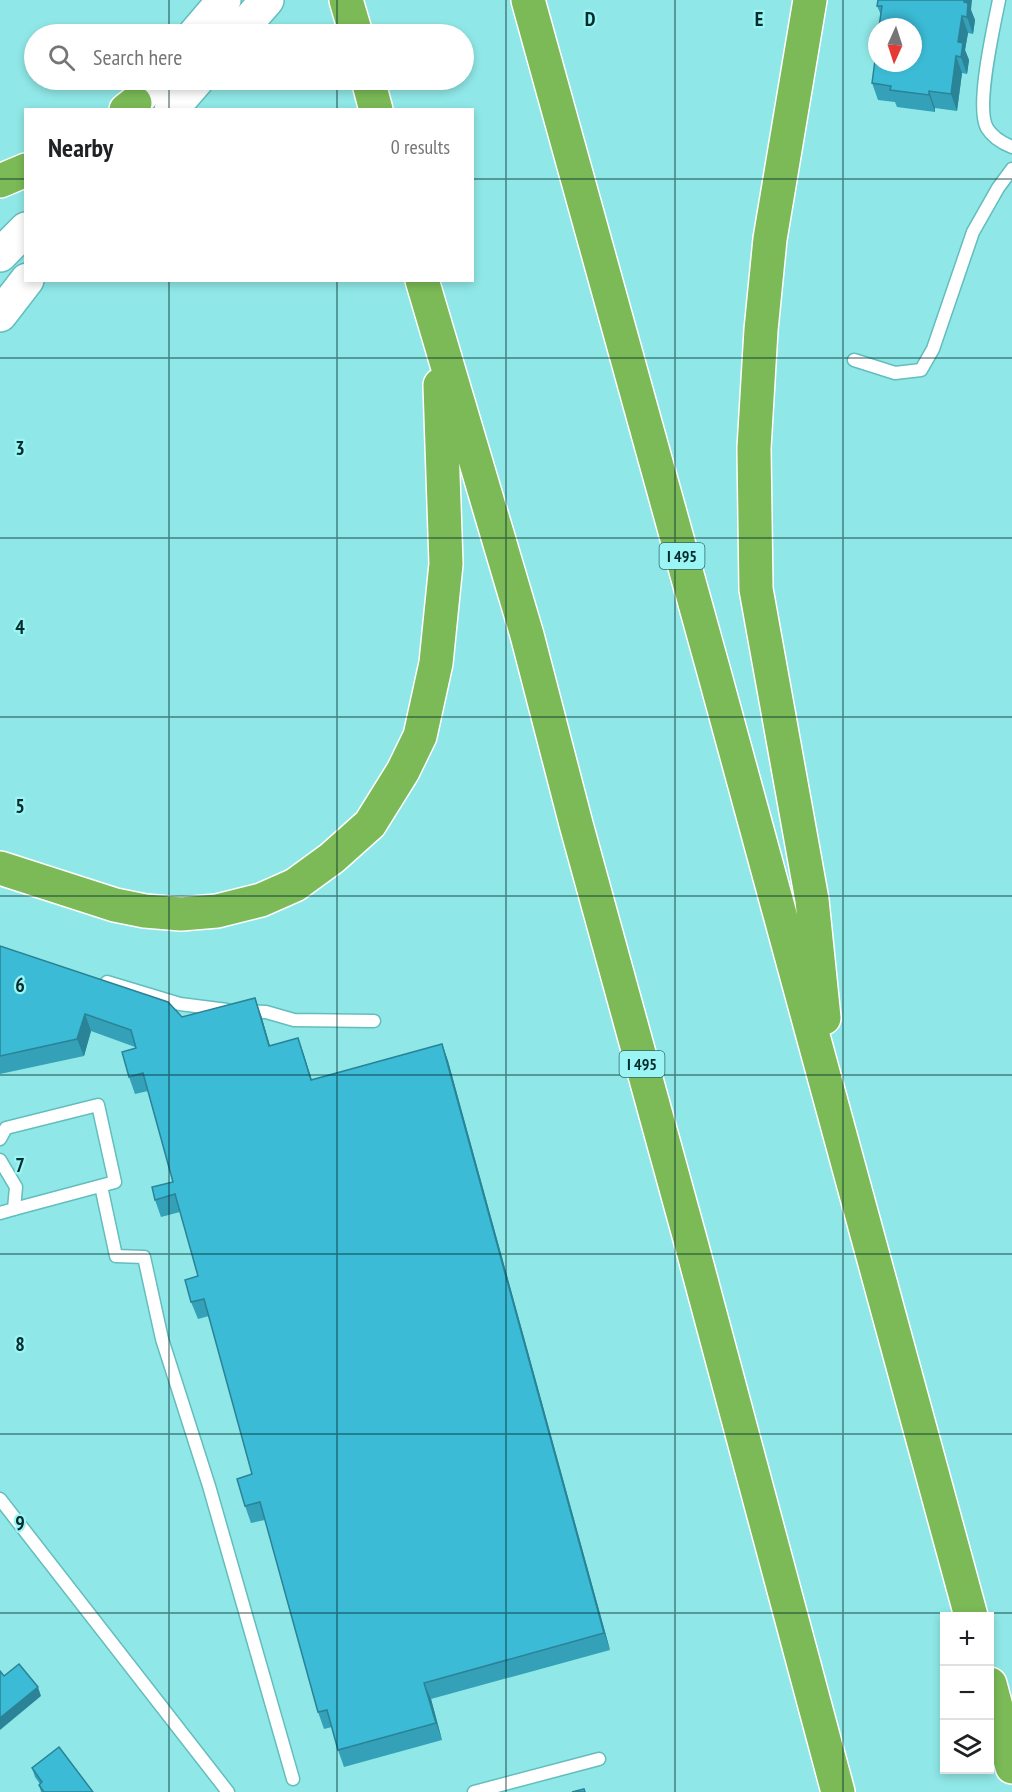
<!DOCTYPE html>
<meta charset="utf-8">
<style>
:root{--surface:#fff;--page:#f2f2f2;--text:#202124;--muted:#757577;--line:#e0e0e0}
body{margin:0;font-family:"PT Sans Narrow",sans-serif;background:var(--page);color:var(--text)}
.controls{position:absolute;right:18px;bottom:18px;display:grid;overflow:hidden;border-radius:0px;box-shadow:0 3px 9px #0003}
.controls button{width:54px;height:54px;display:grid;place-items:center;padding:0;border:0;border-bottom:2px solid var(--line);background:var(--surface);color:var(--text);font:30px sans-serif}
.compass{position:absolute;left:868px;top:18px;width:54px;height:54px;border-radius:50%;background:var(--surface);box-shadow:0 3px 9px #0003;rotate:183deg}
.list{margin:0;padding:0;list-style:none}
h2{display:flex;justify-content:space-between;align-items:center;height:78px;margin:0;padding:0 24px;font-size:26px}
h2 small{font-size:20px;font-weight:400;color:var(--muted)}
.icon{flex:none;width:33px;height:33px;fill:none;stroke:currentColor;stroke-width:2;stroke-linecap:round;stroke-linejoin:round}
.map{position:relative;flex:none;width:1012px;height:1792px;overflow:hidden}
.search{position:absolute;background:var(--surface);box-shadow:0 3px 9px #0003;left:24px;top:24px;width:450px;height:66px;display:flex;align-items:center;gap:15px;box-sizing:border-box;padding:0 21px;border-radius:33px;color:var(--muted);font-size:22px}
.panel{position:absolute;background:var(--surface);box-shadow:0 3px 9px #0003;left:24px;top:108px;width:450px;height:174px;border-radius:0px}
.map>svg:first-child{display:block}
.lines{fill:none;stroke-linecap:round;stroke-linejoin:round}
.service-casing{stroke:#64bdbd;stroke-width:15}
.secondary-casing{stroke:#64bdbd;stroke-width:36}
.motorway-casing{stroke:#fff;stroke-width:36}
.service{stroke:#fff;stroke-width:12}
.secondary{stroke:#fff;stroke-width:33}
.motorway{stroke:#7bba57;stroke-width:33}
.wall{fill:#34a1b8}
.shaded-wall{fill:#2a8396}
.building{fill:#3cbbd6;stroke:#2a8396;stroke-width:1.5}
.grid{fill:none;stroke:#042c2c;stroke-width:1.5;stroke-opacity:0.55}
.labels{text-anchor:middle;stroke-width:4.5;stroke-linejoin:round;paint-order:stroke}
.shield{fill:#9cf5f5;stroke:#326868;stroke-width:1.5}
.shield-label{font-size:16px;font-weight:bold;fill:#042c2c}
.grid-label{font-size:20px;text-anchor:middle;font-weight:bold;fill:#042c2c;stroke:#9cf5f5;stroke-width:4.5;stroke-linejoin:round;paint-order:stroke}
</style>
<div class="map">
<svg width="1012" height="1792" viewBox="0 0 1012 1792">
<rect width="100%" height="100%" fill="#8fe8e7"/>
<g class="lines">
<defs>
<g id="service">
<path d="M999,0C994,26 975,107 987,128C993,138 1002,143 1012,147"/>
<polyline points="854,360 895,373 921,370 933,349 973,232 998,188 1012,169"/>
<polyline points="107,982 180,1004 227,1010"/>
<polyline points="244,1011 266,1012 294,1020 374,1021"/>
<polyline points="0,1139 6,1128 98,1105 115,1182 14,1209"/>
<polyline points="0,1160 16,1187 14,1209 0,1213"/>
<polyline points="101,1186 116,1256 144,1257 162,1339 209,1486 293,1779"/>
<polyline points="0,1499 228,1792"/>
<polyline points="474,1792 599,1759"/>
</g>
<g id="secondary">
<polyline points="195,34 224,0"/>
<polyline points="237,34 267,0"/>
<polyline points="129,110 155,80"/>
<polyline points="171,110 197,80"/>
<polyline points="0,255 26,229"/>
<polyline points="0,315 27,280"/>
</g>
<g id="motorway">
<polyline points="346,0 356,34"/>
<polyline points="528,0 714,672 971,1616"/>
<polyline points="810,0 770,239 761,330 754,448 756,589 812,900 824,1018"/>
<polyline points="368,80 376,110"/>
<polyline points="126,110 135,103"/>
<polyline points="0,181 26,170"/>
<polyline points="422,280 527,635 576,824 690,1239 838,1792"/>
<polyline points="0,868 115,905 145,911 181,914 217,911 261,900 295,885 332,858 370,824 403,771 420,736 436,663 446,564 440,385"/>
<polyline points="990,1684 1012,1767"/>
</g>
</defs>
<!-- service casing -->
<use href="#service" class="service-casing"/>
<!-- secondary casing -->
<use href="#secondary" class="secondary-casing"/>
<!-- motorway casing -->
<use href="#motorway" class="motorway-casing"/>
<!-- service -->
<use href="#service" class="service"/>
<!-- secondary -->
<use href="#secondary" class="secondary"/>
<!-- motorway -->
<use href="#motorway" class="motorway"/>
</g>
<!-- wall -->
<g class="wall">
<polygon points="877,6 971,10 975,20 973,34 968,33 965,50 969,60 967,74 962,73 957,111 935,108 935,112 897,107 895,102 878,100 872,83 876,54 872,44 877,31 877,63 881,15"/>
<polygon points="0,946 182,1017 261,1015 270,1046 298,1038 312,1080 442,1044 448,1061 610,1650 431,1699 442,1740 344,1767 338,1750 332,1727 324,1729 318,1712 265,1520 251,1523 245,1506 252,1474 209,1316 198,1319 191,1302 198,1276 180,1212 161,1217 155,1200 173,1182 148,1091 135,1094 129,1077 136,1048 135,1047 91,1031 84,1056 0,1074"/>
<polygon points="32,1768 93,1792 41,1792 39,1785 40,1784 35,1777"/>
</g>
<!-- shaded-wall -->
<g class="shaded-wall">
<polygon points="964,0 972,0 971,10 975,20 973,34 967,17"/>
<polygon points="962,16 968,33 965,50 969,60 967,74 961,57 958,42"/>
<polygon points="956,56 962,73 957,111 951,94"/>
<polygon points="929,91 935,108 935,112 929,95"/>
<polygon points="255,998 261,1015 275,1063 269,1046"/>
<polygon points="85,1014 91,1031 84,1056 77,1039"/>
<polygon points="298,1038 304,1055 317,1097 311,1080"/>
<polygon points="442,1044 448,1061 610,1650 604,1633"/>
<polygon points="424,1683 431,1699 442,1740 436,1723"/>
<polygon points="38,1687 41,1696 0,1730 0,1718"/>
</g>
<!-- building -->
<g class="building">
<polygon points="878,0 964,0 964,2 968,3 967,17 962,16 958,42 963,43 961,57 956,56 951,94 929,91 929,95 890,90 891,86 872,83 877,45 877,63 913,63 913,27 879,27 882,6 877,6"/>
<polygon points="874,30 877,31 877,45 872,44"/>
<polygon points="0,946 168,1002 182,1017 255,998 269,1046 298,1038 311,1080 442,1044 604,1633 424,1683 436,1723 338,1750 327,1710 318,1712 260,1502 245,1506 237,1479 252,1474 204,1299 191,1302 185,1280 198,1276 175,1194 155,1200 152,1187 173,1182 143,1073 129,1077 122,1052 136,1048 131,1030 85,1014 77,1039 0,1056"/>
<polygon points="19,1664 38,1687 0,1718 0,1671 4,1676"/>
<polygon points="59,1747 93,1792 44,1792 39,1785 42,1782 32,1768"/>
<polygon points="584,1789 585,1792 572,1792"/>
</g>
<!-- grid -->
<path class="grid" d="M169,0V34M337,0V34M506,0V1792M675,0V1792M843,0V1792M169,80V110M337,80V110M0,179H26M472,179H1012M169,280V1792M337,280V1792M0,358H1012M0,538H1012M0,717H1012M0,896H1012M0,1075H1012M0,1254H1012M0,1434H1012M0,1613H1012"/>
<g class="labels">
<!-- shield labels -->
<g class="shield">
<rect x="659.5" y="543" width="45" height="26" rx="4.5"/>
<rect x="619.5" y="1051" width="45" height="26" rx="4.5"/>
</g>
<g class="shield-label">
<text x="682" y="562">I 495</text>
<text x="642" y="1070">I 495</text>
</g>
</g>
<g class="grid-label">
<text x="590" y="26">D</text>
<text x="759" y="26">E</text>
<text x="20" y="455">3</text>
<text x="20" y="634">4</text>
<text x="20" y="813">5</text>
<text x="20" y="992">6</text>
<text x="20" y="1172">7</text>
<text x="20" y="1351">8</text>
<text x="20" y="1530">9</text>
</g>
</svg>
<div class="controls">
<button>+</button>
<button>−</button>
<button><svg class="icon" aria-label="layers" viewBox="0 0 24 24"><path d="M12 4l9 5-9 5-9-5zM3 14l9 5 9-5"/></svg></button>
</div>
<svg class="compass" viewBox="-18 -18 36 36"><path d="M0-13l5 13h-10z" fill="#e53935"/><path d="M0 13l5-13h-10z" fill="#757577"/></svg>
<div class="search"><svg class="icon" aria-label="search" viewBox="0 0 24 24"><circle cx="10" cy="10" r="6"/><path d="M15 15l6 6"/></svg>Search here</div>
<section class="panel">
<h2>Nearby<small>0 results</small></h2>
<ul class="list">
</ul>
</section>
</div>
